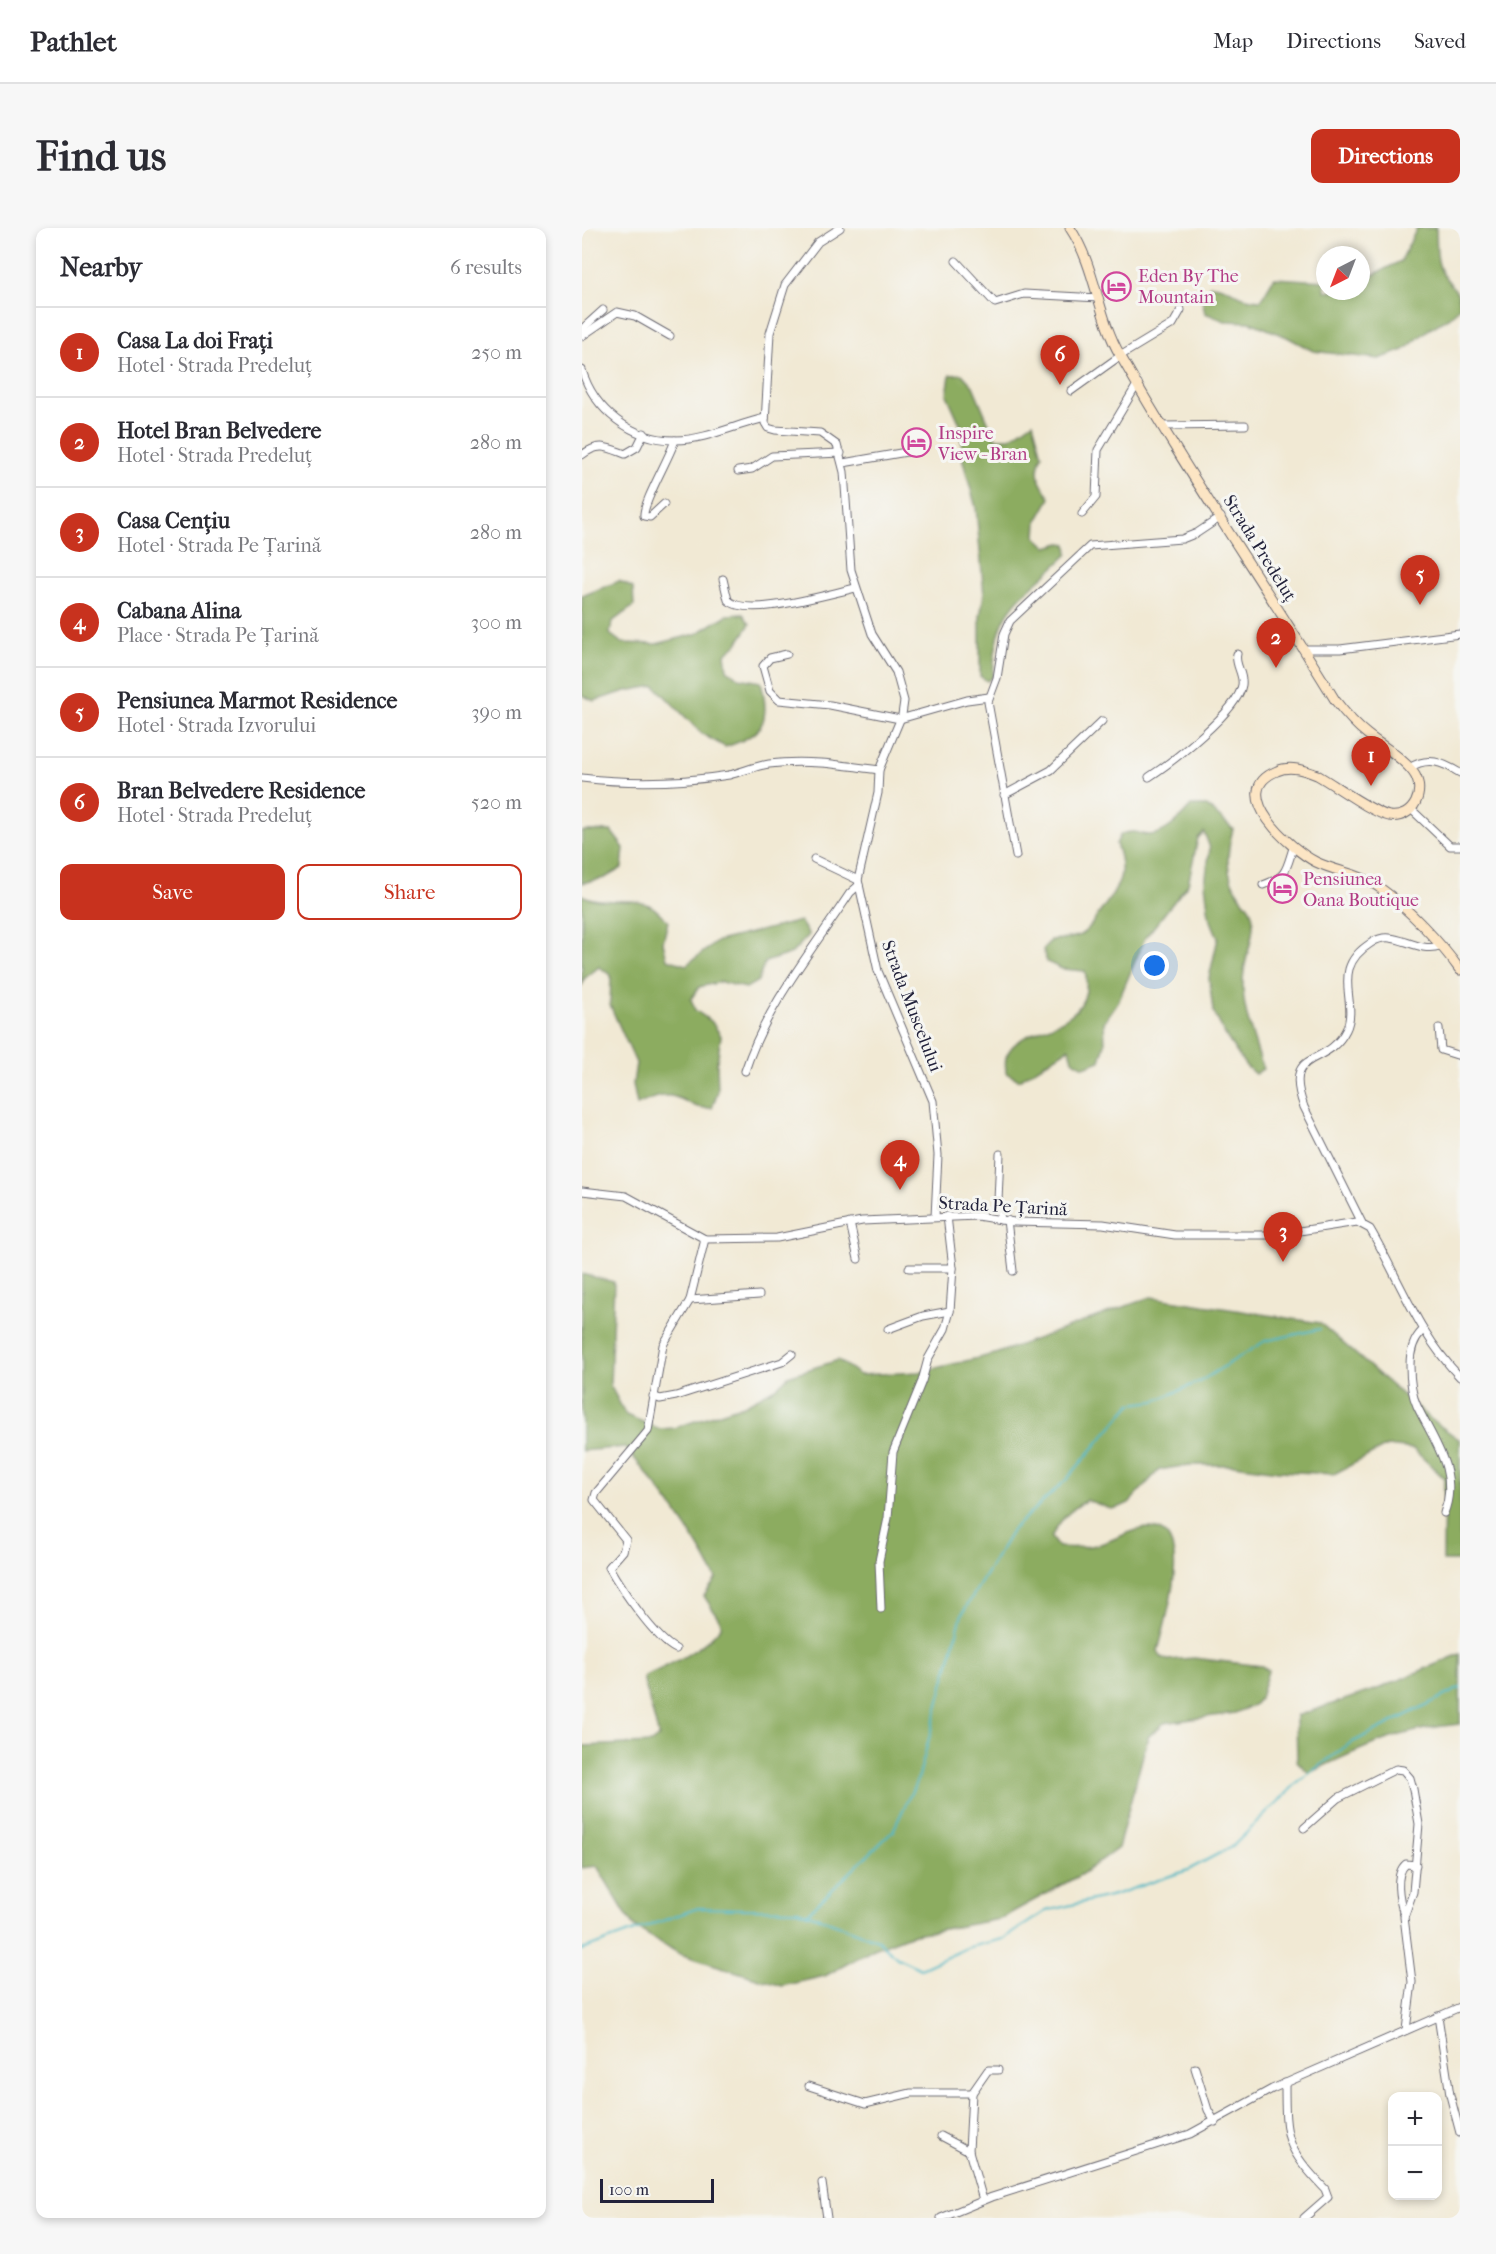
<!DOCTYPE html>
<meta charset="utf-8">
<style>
:root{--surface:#fff;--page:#f7f7f7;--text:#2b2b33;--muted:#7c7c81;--line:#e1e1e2;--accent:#c8321e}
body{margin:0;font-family:"IM FELL French Canon",serif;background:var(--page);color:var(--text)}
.controls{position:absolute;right:18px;bottom:18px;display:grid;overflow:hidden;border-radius:12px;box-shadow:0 3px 9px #0003}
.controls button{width:54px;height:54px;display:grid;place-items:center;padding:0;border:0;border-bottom:2px solid var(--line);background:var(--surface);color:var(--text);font:30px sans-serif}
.compass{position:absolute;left:734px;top:18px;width:54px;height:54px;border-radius:50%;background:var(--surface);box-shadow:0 3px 9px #0003;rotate:222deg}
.scale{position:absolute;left:18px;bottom:15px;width:114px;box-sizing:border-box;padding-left:6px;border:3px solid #22223b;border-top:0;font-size:16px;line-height:21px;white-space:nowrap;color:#22223b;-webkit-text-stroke:4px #f6f6f2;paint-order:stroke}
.you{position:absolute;left:573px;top:738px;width:21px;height:21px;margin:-15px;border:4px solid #fff;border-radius:50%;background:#1a73e8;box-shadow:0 0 0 9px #1a73e833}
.badge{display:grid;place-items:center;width:39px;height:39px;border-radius:50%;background:var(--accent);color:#fff;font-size:20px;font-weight:700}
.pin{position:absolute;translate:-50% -50px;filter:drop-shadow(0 2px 3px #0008)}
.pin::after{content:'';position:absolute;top:32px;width:21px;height:18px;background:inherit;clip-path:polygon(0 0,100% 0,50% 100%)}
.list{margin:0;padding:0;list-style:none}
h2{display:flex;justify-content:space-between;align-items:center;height:78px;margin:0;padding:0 24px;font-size:26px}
h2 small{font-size:20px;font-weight:400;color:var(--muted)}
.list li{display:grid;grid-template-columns:39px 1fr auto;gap:18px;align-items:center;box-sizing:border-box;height:90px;padding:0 24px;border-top:2px solid var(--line)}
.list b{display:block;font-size:22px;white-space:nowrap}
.list p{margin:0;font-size:20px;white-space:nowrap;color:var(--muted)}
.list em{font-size:20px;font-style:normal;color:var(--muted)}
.actions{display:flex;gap:12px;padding:18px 24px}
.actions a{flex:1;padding:14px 0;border:2px solid var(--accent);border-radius:12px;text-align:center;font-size:21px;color:var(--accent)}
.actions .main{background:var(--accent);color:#fff}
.map{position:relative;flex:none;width:878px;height:1990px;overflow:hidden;border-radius:12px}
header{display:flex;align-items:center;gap:36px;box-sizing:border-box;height:84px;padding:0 30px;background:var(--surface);border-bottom:2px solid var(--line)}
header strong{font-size:28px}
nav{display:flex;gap:33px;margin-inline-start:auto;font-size:21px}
.intro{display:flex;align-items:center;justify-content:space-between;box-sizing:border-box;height:144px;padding:0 36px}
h1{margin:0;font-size:42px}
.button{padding:15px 27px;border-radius:12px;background:var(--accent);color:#fff;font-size:21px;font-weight:700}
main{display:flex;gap:36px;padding:0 36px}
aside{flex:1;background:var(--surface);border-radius:12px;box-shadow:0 3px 9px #0003}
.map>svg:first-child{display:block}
.forest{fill:#8cac60;stroke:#57674e;stroke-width:1.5}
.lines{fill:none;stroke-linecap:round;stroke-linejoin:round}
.stream{stroke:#49b6c4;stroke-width:2}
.minor-casing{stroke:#6a6871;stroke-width:9}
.secondary-casing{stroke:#6a6871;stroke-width:11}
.minor{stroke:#fff;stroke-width:7}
.secondary{stroke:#fce5c4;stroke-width:9}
.labels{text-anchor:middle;stroke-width:6;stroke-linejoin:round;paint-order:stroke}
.hotel-label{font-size:18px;fill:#b23c85;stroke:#f6f6f2;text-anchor:start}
.street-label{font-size:18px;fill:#22223b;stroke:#f6f6f2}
</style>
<header>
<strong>Pathlet</strong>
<nav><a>Map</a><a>Directions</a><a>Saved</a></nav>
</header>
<div class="intro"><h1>Find us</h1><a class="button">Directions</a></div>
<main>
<aside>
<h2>Nearby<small>6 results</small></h2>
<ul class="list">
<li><span class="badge">1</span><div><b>Casa La doi Frați</b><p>Hotel · Strada Predeluț</p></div><em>250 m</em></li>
<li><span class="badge">2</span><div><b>Hotel Bran Belvedere</b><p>Hotel · Strada Predeluț</p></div><em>280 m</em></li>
<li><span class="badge">3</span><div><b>Casa Cențiu</b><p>Hotel · Strada Pe Țarină</p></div><em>280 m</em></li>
<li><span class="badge">4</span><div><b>Cabana Alina</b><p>Place · Strada Pe Țarină</p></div><em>300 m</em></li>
<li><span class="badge">5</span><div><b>Pensiunea Marmot Residence</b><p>Hotel · Strada Izvorului</p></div><em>390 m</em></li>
<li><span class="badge">6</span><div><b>Bran Belvedere Residence</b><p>Hotel · Strada Predeluț</p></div><em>520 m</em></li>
</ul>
<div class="actions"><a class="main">Save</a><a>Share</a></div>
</aside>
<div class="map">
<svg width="878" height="1990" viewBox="0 0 878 1990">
<rect width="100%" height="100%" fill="#f6f6f2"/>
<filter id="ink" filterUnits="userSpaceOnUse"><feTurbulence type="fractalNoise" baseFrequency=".0167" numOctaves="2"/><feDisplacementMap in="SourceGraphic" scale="12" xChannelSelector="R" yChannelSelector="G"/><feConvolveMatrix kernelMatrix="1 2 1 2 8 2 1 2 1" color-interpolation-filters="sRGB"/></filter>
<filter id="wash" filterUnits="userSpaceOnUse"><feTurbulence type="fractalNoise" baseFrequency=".008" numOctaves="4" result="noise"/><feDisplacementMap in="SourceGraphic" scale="24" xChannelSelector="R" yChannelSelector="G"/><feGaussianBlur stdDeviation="1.35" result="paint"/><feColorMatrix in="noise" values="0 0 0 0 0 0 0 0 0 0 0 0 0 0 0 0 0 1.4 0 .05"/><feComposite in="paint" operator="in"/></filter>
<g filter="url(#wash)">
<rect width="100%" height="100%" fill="#f1e9d4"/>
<!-- forest -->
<g class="forest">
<path d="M835,0H854C855,15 853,33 861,46C869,59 878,62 878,78L871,87L846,102L822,122L797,131L731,123L705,109L668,94L643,93L623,85L620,72L628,57C650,57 653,72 679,72L692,50L743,53V63H779V53L819,33Z"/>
<path d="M380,146L391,158L413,210H428L451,194L460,227C452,246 457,254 468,270L455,293L454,309L465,319L479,315L485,316L486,326C438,373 414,375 411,449L405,453L398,448V388L402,367L394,280L381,233L378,196L365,167L368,147Z"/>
<path d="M37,353L51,360L52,378L30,394L28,406L40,415L74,416L114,406L145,387L161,386L168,396L155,416L143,426L145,442L157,450L179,454C189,493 182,507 143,519L120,506L73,458L44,463L12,473L0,467V368Z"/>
<path d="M609,578H625L651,601C645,623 642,646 657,666C664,677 671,680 671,693C672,711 664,726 662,743C657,776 672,810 681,841L673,846L663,837L645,810L631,783L627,750L636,710L627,688L623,655L628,620L622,604L616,610L606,656L563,710L536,774L522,794L523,816L518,833L502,839L490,832L487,820L437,852L424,845C424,840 422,832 425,827C438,793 516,805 503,743L480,741L465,734L461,722L469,712C505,710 502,706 521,680C538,656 545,646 534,616L539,606C557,601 555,607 568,607C585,606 599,589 609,578Z"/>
<polygon points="2,603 29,603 42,620 40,640 23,650 0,655 0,604"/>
<path d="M0,667C21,678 45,668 67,677C74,680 80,688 86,693L81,714L85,731L104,737L136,713L218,693L227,707L210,725L183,734L176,753L164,760L139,754L117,759L109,771L113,782L130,794L139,808L135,835L136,863L130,880C108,881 111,874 93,869C81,865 67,872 55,877L51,856L54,835L28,777L29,747L17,739L2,751L0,758Z"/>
<path d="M0,1046L32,1054L28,1157L44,1187L78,1201L92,1200L162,1177L195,1159L206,1148L256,1132L278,1147L337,1144L413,1126L569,1069L738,1095L847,1190L878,1212V1333H861L862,1250L831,1221L805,1218L752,1246L697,1243L652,1237H607L577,1242L547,1275L538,1279L529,1281L505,1272C488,1282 477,1292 469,1310L476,1319C490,1320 504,1320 518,1316C533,1312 551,1300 566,1300C615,1299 582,1398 576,1423L579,1429L585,1432L612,1430L680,1438L686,1443L678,1470L672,1477L653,1485L582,1495L566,1509L536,1620L500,1646L418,1691L328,1707L292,1721L243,1748L200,1758L98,1726L51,1698L15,1638L0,1640V1518L69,1515L77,1509L61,1449C89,1436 119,1423 139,1399V1394L122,1368L134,1351C114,1307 75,1257 43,1219L0,1223Z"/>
<path d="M878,1426V1496C820,1501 779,1520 727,1545L715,1533L714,1488L798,1460Z"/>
</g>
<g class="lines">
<!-- stream -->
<g class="stream">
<polyline points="225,1686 311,1603 337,1548 380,1386 431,1301 485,1251 549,1176 573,1173 617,1154 683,1113 738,1101"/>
<polyline points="0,1722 116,1680 216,1682 296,1712 315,1730 339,1741 387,1719 421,1711 464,1683 532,1667 606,1642 651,1618 717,1553 767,1516 878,1460"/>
</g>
</g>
</g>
<g filter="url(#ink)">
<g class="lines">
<defs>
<g id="minor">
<polyline points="258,0 236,14 203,57 188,105 183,195 186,200 193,202 238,205 255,217 262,244 269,342 290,406 314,444 322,473 320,487 297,542 296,565 276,652 296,743 351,873 356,927 353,989"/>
<polyline points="374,33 413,75 442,66 517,70"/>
<polyline points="0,101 21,82"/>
<polyline points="0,108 35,84 53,88 88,108"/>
<path d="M0,142C12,182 50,212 93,212C123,212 153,197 183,190"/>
<polyline points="489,163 538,128 591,96 599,82"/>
<polyline points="582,198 663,197"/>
<path d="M0,227C17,214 25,219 43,226L55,219L62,205"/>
<polyline points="261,235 336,222"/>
<polyline points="156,243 170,241 190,228 259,225"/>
<path d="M82,276L68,289L62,288C60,276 88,229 93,212"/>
<polyline points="500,286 514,269 516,222 556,155"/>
<path d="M141,351L146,372C164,391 249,365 274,360"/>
<polyline points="723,421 758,421 878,406"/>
<polyline points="205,426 188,430 181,438 188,463 197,472 248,477 318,491 385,472 407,469"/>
<path d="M827,540C846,528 860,534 878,545"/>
<path d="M567,549C590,534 656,483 660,457C662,446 652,436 655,426"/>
<path d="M0,550C49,556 97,555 147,547C160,544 173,538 187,536C223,531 261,537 297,542"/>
<polyline points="422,567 469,542 520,493"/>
<polyline points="829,581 868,618 878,618"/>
<polyline points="434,628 406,474 415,450 422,406 428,393 508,318 600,311 615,305 639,289"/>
<polyline points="232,631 276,652"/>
<path d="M681,657C705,649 704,642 711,620"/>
<polyline points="857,800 859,822 878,828"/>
<path d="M163,843C184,778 231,721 268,665L277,657"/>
<polyline points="418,926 416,973 419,992"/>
<path d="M0,963L44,968L123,1011L195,1010L280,993L395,988L432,994L521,996L593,1007H692L775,994L788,1001C818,1052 836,1106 878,1149"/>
<polyline points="425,992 431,1043"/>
<polyline points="268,995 276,1031"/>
<path d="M780,995L722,879C700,819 745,841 764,802C778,773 746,742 789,715C813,699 832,726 858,718"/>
<polyline points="327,1040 371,1040"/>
<polyline points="108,1072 177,1067"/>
<polyline points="306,1101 341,1088 368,1083"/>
<path d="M840,1103C831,1112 828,1124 828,1137C828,1151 829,1165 835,1178C851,1212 878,1245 862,1285"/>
<polyline points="71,1168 78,1171 94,1168 200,1134 210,1126"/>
<polyline points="299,1381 297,1333 306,1290 311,1224 340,1153 346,1131 363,1101 368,1083 371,1040 365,988"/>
<path d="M94,1421C74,1412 38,1359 27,1339L41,1323L44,1312L12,1272L14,1265L66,1203L81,1117L108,1072L123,1011"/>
<polyline points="722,1600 756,1570 814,1541 821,1542 828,1550 831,1561 837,1596 831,1664 822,1689 830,1754 824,1802"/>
<path d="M822,1686C817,1672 812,1646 824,1636L834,1637"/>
<polyline points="856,1788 868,1867 878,1905"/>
<polyline points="613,1840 626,1882 633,1894"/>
<path d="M703,1855C703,1912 704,1920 743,1961L746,1969L722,1990"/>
<polyline points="227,1858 283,1876 329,1865 390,1865"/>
<polyline points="359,1908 387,1923 401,1972"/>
<polyline points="387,1923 390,1865 406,1842 416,1842"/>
<polyline points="240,1955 245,1990"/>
<polyline points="359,1990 410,1969 608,1906 690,1861 878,1779"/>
</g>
<path id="secondary" d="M488,0C514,39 515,87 538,127C605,245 683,357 753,472C763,485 772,496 785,506C800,518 819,528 831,544C845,562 832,592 807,588C789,584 753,557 735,547C722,542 708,537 695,543C643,564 710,622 734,634C755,644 780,646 798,660C825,679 859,715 878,742"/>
</defs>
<!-- minor casing -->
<use href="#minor" class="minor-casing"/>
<!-- secondary casing -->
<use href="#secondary" class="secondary-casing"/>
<!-- minor -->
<use href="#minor" class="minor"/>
<!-- secondary -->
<use href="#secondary" class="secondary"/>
</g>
</g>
<!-- icons -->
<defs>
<symbol id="hotel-ring" viewBox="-11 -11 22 22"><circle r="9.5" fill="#f6f6f2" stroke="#d1479c" stroke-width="1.5"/><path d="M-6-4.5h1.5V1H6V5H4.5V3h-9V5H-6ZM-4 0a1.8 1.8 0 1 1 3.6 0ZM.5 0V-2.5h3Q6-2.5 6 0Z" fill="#d1479c"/></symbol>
</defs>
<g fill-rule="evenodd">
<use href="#hotel-ring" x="518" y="42" width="33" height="33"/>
<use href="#hotel-ring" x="318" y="198" width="33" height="33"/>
<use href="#hotel-ring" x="684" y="644" width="33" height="33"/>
</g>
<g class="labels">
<!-- hotel labels -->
<g class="hotel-label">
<text x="556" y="54">Eden By The<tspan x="556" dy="21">Mountain</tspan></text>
<text x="356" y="211">Inspire<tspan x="356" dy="21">View - Bran</tspan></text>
<text x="721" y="657">Pensiunea<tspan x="721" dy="21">Oana Boutique</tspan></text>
</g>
<!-- street labels -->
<g class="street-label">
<text transform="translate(678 320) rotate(58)" y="6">Strada Predeluț</text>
<text transform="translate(330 778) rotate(69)" y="6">Strada Muscelului</text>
<text transform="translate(421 978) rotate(3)" y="6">Strada Pe Țarină</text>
</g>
</g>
</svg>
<div class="controls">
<button>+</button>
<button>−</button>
</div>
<svg class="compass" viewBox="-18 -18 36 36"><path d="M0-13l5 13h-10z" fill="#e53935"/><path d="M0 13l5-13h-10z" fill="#7c7c81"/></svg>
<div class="scale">100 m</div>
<div class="you"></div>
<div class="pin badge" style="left:789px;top:558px">1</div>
<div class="pin badge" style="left:694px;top:440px">2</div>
<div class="pin badge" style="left:701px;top:1034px">3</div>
<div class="pin badge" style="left:318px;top:962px">4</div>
<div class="pin badge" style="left:838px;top:377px">5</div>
<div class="pin badge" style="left:478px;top:157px">6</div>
</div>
</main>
